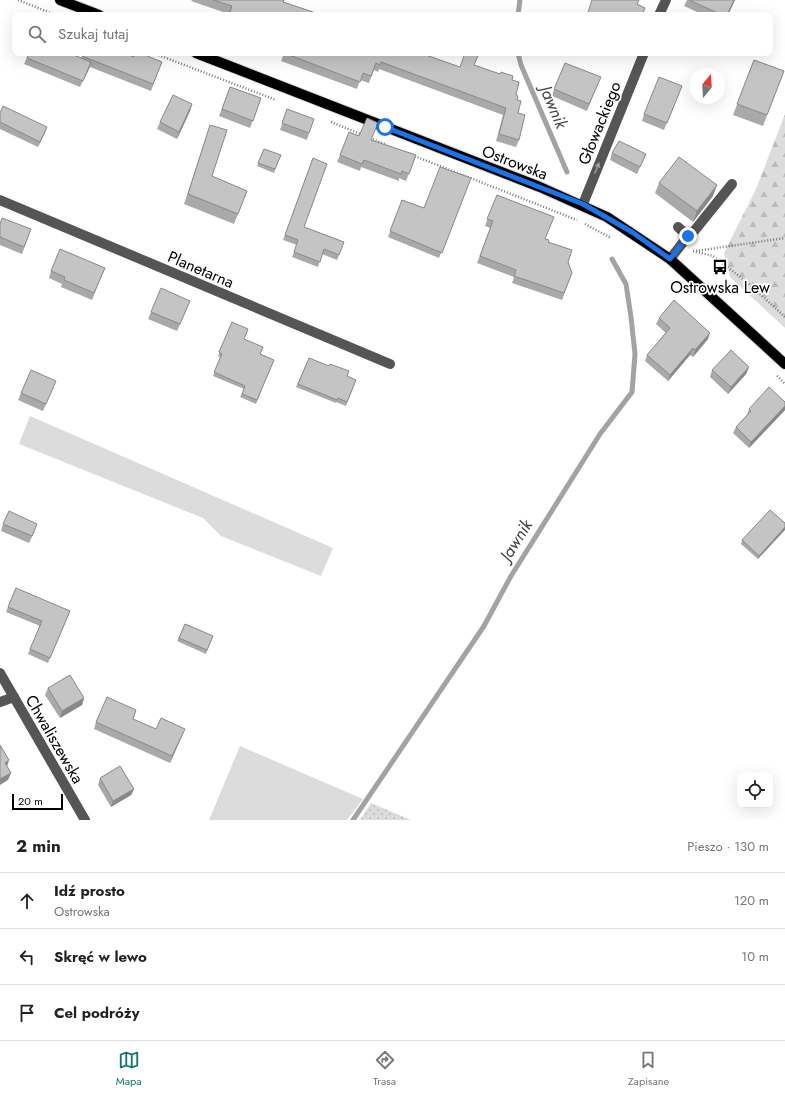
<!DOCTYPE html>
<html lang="pl">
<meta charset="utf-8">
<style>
:root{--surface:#fff;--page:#f6f6f6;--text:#222;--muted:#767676;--line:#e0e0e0;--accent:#0f766e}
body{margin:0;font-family:Jost,sans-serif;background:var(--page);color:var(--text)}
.controls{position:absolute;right:12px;bottom:12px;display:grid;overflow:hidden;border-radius:8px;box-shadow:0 4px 16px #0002}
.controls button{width:36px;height:36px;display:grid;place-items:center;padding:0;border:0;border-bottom:1px solid var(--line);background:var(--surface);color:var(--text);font:20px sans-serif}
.compass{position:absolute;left:689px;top:68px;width:36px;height:36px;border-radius:50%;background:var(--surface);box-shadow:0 4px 16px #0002;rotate:18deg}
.scale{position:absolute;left:12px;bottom:10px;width:51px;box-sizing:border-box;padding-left:4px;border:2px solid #000;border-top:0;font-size:11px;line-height:14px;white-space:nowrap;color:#000;-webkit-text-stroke:3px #fff;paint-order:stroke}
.stop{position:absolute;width:12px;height:12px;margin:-9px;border:3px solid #1a73e8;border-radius:50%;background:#fff}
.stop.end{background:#1a73e8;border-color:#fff;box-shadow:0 1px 4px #0008}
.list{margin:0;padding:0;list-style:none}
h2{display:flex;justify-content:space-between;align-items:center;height:52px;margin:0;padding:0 16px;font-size:17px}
h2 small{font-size:13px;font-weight:400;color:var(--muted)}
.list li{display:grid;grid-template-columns:26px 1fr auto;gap:12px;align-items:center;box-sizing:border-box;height:56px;padding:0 16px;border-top:1px solid var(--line)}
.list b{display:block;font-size:15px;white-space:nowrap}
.list p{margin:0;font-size:13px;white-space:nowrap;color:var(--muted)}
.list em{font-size:13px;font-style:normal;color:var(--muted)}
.icon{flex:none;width:22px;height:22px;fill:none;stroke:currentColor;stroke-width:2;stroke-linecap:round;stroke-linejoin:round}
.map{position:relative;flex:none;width:785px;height:820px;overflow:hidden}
.search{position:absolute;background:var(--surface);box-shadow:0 4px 16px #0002;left:12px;right:12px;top:12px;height:44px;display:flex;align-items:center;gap:10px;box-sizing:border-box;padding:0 14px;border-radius:8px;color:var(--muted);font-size:15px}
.sheet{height:220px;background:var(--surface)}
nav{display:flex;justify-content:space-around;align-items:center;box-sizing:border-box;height:56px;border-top:1px solid var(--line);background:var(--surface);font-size:11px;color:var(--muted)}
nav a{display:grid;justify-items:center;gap:2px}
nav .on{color:var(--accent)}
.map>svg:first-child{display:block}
.grass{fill:#dcdcdc}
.forest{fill:url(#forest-firs)}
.garden{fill:url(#garden-dots)}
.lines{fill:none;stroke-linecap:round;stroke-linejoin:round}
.stream{stroke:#a3a3a3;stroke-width:5}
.major-casing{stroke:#dbdbdb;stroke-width:12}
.path{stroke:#777;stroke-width:2.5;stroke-dasharray:1 2;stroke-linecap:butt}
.minor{stroke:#555;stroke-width:10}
.major{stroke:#000;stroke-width:10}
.wall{fill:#a9a9a9}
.shaded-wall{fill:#898989}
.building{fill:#c4c4c4;stroke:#898989}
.oneway{fill:#999}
.route{stroke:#1a73e8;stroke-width:5}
.labels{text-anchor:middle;stroke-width:3.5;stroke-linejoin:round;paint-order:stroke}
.street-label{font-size:16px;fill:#000;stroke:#fff}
.poi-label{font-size:16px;fill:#000;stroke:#fff}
.water-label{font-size:17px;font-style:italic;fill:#444;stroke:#fff}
</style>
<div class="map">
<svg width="785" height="820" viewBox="0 0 785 820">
<defs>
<pattern id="forest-firs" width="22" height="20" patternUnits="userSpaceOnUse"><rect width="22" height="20" fill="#dcdcdc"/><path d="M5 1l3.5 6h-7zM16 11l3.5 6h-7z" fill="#bbb"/></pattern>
<pattern id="garden-dots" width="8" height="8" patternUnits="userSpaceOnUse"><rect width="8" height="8" fill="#dcdcdc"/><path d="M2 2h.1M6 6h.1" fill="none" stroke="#bbb" stroke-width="1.8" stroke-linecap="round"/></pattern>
</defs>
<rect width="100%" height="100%" fill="#fff"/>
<!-- grass -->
<g class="grass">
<polygon points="30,416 333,548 321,576 221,536 203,518 19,444"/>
<polygon points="240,746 363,799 347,820 209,820"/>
</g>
<!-- forest -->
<polygon class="forest" points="785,114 785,328 730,277 724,253 756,189"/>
<!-- garden -->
<polygon class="garden" points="371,803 411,820 360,820"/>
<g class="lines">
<!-- stream -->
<g class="stream">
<polyline points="518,15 520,0"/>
<polyline points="518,53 521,65 567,172"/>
<polyline points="353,820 484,626 511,576 600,434 632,392 635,354 631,317 626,284 612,259"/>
</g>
<defs>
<g id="major">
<polyline points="60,0 99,15"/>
<polyline points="196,53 540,187 607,217 670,259 785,364"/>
</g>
</defs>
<!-- major casing -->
<use href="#major" class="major-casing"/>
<!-- path -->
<g class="path">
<polyline points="18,0 56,15"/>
<polyline points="153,53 276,100"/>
<polyline points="331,122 363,135"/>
<polyline points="370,138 387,145"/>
<polyline points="412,155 577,220"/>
<polyline points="585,224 611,238"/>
<polyline points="693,251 713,256 748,283 785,317"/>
<polyline points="696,251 785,238"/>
<polyline points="777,376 785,384"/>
</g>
<!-- minor -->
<g class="minor">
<polyline points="659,15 666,0"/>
<polyline points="0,200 390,364"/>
<polyline points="583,204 644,53"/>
<polyline points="688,236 695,230 732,184"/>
<polyline points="670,259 688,236 678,227"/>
<polyline points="0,673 85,820"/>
<polyline points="0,702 14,697"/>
</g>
<!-- major -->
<use href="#major" class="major"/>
</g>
<!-- wall -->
<g class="wall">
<polygon points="192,0 284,0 283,2 322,15 229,15 229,14 191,1"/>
<polygon points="687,0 735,0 728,15 704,15 684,6"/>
<polygon points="29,53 81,58 83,53 134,57 162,62 151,91 90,67 80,87 24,64"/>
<polygon points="284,53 423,54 460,67 475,65 512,80 517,100 518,113 519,140 516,147 496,141 503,115 379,69 378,72 374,70 369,83 360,80 357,89 281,61"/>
<polygon points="754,60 784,71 763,126 733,115"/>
<polygon points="598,84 587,111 552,96 554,89"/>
<polygon points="230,87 261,98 250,128 219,116"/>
<polygon points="679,93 664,130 642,121 644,114"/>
<polygon points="192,104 190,111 177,139 157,129 160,122"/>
<polygon points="287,109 309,133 307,140 280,130"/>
<polygon points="0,113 47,127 38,147 0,129"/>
<polygon points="210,125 212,176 247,191 234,224 184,204"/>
<polygon points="359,136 372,140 416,155 406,181 399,178 399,181 361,167 360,171 337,162 340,155"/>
<polygon points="264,149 281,155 274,173 257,166"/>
<polygon points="612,153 646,154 643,161 637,174 610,160"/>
<polygon points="313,158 304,227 344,242 337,260 322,254 318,267 292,257 297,245 283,240"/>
<polygon points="471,178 439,258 388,237 402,200 424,208"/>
<polygon points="659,183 713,196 693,222 655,193"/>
<polygon points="497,195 546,239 568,262 572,273 562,300 512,283 514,277 477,263 490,228 485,226"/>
<polygon points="0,224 31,229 22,254 0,245"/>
<polygon points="51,271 102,275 92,300 61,287 62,284 49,278"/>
<polygon points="187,308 177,331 148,319 151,312"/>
<polygon points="659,318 708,339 693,357 690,355 668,381 645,361 647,355 666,333 656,324"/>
<polygon points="232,322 244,340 261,354 274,360 256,404 240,397 244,389 213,376 220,357 218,356"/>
<polygon points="309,358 356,380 346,406 336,402 336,403 296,387"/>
<polygon points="749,367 746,374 728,394 710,377 712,370"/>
<polygon points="53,388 43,411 18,400 21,393"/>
<polygon points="749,409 785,410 749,448 733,433 736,427 747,415"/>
<polygon points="785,523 758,559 741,544 742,540"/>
<polygon points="3,524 35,531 29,543 1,531"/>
<polygon points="8,607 70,611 48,663 28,654 40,626 6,612"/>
<polygon points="185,624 213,636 206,654 177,641"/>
<polygon points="48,688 84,698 82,705 60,718 45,695"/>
<polygon points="133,719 156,729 182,736 170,763 94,729 96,722"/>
<polygon points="100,778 134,789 131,795 111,807 98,785"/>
</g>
<!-- shaded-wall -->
<g class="shaded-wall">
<polygon points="734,0 735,0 728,15 727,15"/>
<polygon points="91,62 89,69 80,87 83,81"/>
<polygon points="192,104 190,111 177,139 179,132"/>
<polygon points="47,127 45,133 38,147 40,142"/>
<polygon points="717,185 713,196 693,222 697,211"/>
<polygon points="710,333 708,339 693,357 695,350"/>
<polygon points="693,348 690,355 668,381 670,375"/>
<polygon points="749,367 746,374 728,394 731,387"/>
<polygon points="785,406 785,410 749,448 751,442"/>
<polygon points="785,527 785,530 758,559 759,556"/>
<polygon points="84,698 82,705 60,718 62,711"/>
<polygon points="185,729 182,736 170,763 172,756"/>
<polygon points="9,760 7,767 5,763"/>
<polygon points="11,773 8,780 0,785 0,779"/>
<polygon points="134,789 131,795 111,807 113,801"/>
</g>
<!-- building -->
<g class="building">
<polygon points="213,0 284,0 283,2 322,15 254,15 250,14 250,15 229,15 232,6"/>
<polygon points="592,0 639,0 637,4 645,8 642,15 587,15"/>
<polygon points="689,0 734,0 727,15 722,15"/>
<polygon points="29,53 69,53 91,62 83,81 27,58"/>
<polygon points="83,53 123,53 134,57 135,53 140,53 162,62 153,84 82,56"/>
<polygon points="284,53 423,53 423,54 460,67 465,53 471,53 478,56 474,65 500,74 501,72 513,76 512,80 519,82 516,95 518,96 517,100 521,101 518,113 525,115 519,140 499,134 506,108 381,62 380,65 376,63 371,76 363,73 360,82"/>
<polygon points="754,60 784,71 767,115 737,104"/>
<polygon points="565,63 601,77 589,104 554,89"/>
<polygon points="659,77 682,86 667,123 644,114"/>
<polygon points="230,87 261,98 253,121 222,109"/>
<polygon points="173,95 192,104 179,132 160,122"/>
<polygon points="3,106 47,127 40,142 0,122 0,113"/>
<polygon points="287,109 314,119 309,133 282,123"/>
<polygon points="367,118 378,123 371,140 416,155 409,174 402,171 401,174 364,160 362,164 340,155 349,132 359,136"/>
<polygon points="210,125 227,130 212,176 247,191 238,214 188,194"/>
<polygon points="619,141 646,154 640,167 612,153"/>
<polygon points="264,149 281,155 275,169 258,163"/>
<polygon points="679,157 717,185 697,211 659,183"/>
<polygon points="313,158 327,164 304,227 344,242 339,255 324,249 320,262 294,252 298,240 285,235"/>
<polygon points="440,167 471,178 442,253 390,231 402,200 424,208"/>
<polygon points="497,195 554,217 545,239 549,240 548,242 572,250 568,262 572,273 564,293 514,276 516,270 480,256 493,221 487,219"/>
<polygon points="2,218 31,229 24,247 0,237 0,224"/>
<polygon points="60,249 105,268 94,293 64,280 65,277 51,271"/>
<polygon points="161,288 190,301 180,324 151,312"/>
<polygon points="674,300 710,333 695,350 693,348 670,375 647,355 670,328 659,318"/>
<polygon points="232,322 248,329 244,339 263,347 260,354 274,360 257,400 242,394 245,386 214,372 222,354 219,352"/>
<polygon points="731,350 749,367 731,387 712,370"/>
<polygon points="309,358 329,366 330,364 349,371 347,376 356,380 347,402 338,398 337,400 298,384"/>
<polygon points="31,370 56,381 46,404 21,393"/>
<polygon points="769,387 785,402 785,406 751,442 736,427 751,411 749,409"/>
<polygon points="770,510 785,523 785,527 759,556 742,540"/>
<polygon points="9,511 37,524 32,536 3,524"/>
<polygon points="16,588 70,611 50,658 30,649 42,621 8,607"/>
<polygon points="185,624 213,636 207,650 179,638"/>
<polygon points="70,675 84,698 62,711 48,688"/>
<polygon points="107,697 136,710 133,719 156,729 161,718 185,729 172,756 96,722"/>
<polygon points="0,745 9,760 5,763 11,773 0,779"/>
<polygon points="120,766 134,789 113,801 100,778"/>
</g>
<!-- one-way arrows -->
<defs><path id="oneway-solid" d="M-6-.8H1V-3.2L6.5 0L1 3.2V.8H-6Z"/></defs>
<use class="oneway" href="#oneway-solid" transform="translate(597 168) rotate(-68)"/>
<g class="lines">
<!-- route -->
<polyline class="route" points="385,127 583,204 632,232 670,259 688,236"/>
</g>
<!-- icons -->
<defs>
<symbol id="bus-bare" viewBox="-9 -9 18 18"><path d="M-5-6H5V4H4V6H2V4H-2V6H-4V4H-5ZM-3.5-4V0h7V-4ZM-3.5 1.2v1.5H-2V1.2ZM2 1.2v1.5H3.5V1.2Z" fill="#000" stroke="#fff" stroke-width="2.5" paint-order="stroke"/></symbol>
</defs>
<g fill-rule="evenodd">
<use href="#bus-bare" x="709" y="256" width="22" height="22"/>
</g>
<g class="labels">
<!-- street labels -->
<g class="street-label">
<text transform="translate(599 123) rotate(-68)" y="6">Głowackiego</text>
<text transform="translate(515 162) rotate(21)" y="6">Ostrowska</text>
<text transform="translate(201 269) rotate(23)" y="6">Planetarna</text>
<text transform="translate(55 739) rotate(60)" y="6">Chwaliszewska</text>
</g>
<!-- poi labels -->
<g class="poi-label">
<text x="720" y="293">Ostrowska Lew</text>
</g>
<!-- water labels -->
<g class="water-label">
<text transform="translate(554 107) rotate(67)" y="6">Jawnik</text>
<text transform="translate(516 540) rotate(-58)" y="6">Jawnik</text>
</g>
</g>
</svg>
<div class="controls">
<button><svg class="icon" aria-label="locate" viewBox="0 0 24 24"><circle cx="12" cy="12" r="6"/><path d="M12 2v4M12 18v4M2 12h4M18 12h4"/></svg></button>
</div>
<svg class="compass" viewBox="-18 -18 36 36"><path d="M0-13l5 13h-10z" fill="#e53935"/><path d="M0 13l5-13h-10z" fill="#767676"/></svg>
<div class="scale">20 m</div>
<div class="stop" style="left:385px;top:127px"></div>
<div class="stop end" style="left:688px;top:236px"></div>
<div class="search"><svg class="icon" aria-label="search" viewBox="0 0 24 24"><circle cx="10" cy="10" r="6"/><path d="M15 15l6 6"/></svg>Szukaj tutaj</div>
</div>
<section class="sheet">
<h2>2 min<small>Pieszo · 130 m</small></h2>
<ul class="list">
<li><svg class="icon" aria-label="ahead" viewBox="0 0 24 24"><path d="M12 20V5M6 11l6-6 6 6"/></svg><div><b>Idź prosto</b><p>Ostrowska</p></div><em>120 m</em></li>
<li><svg class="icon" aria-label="left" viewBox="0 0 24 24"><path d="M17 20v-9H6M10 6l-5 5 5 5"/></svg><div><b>Skręć w lewo</b></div><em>10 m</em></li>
<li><svg class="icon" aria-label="arrive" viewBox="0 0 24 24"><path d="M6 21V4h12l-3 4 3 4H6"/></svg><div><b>Cel podróży</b></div></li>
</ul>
</section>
<nav>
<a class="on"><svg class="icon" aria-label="map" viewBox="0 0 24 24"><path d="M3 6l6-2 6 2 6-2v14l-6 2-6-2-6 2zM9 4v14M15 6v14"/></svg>Mapa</a>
<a><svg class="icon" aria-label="directions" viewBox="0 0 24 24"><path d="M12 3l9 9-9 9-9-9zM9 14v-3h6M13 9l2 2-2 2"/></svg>Trasa</a>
<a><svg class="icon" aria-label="saved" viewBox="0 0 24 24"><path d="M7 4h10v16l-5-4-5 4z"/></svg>Zapisane</a>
</nav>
